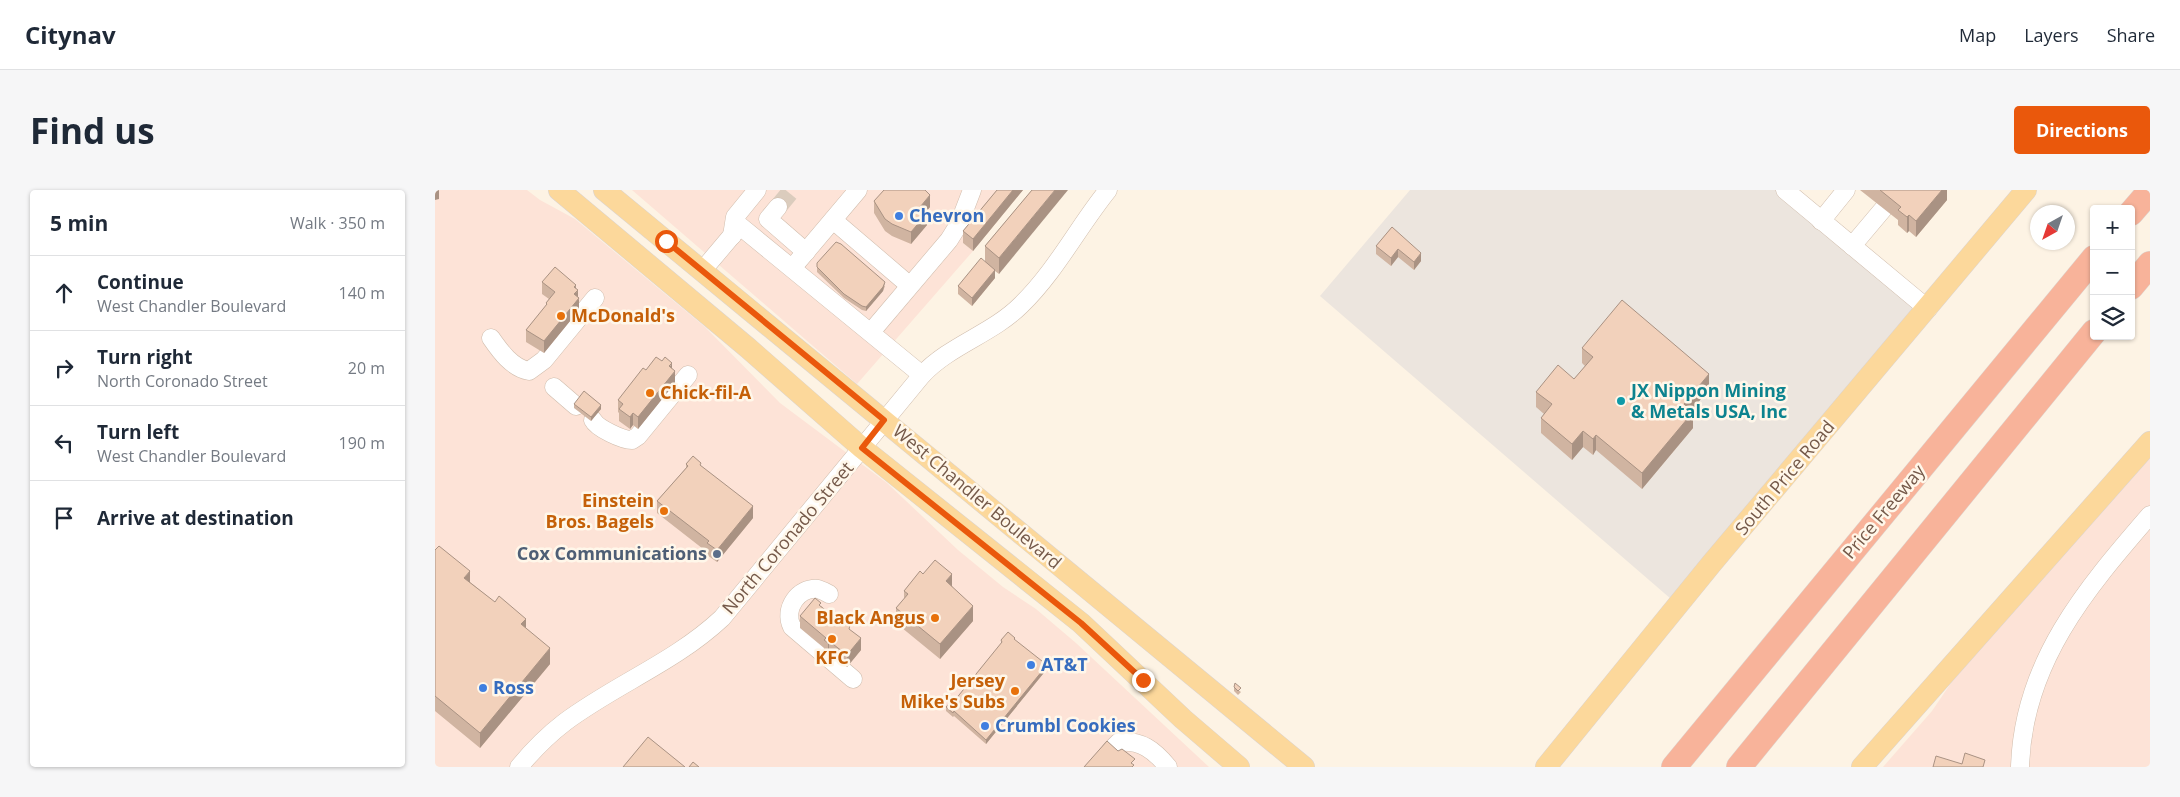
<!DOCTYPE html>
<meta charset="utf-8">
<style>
:root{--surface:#fff;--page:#f6f6f7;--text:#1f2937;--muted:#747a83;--line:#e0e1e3;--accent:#ea580c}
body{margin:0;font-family:"Open Sans",sans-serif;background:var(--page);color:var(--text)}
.controls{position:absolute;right:15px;top:15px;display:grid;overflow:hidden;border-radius:5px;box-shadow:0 1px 4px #0004}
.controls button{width:45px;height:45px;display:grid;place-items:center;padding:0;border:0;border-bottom:1px solid var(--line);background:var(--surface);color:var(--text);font:25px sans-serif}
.compass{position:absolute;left:1595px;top:15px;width:45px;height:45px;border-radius:50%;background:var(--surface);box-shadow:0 1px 4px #0004;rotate:220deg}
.stop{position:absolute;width:15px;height:15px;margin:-11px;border:4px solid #ea580c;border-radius:50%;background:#fff}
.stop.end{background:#ea580c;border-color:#fff;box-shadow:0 1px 5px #0008}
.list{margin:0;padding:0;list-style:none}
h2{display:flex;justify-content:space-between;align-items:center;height:65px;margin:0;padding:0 20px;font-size:21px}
h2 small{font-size:16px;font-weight:400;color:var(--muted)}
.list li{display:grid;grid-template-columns:32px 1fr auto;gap:15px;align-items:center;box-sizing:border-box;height:75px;padding:0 20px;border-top:1px solid var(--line)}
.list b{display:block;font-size:19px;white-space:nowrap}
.list p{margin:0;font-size:16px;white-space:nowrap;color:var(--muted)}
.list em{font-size:16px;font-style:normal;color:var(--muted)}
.icon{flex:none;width:28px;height:28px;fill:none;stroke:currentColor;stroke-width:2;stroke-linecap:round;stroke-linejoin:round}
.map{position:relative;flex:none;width:1715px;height:577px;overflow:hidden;border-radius:5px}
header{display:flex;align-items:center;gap:30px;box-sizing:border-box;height:70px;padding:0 25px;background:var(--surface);border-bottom:1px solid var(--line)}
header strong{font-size:24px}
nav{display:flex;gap:28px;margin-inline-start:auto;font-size:18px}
.intro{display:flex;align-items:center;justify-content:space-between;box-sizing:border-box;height:120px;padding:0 30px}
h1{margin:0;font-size:35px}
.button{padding:12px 22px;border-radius:5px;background:var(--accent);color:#fff;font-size:18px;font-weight:700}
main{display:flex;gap:30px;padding:0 30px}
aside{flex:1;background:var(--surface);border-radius:5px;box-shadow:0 1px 4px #0004}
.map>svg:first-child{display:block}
.commercial{fill:#fde3d7}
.industrial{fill:#ece5de}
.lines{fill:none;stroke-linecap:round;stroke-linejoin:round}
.minor-tunnel{stroke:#dbccbd;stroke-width:18;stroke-dasharray:18 9;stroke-linecap:butt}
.minor-casing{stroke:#d0bdad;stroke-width:19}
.major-casing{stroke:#dbd4d0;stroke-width:22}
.highway-casing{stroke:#dbd4d0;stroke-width:26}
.minor{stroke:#fff;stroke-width:18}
.major{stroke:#fcd89b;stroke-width:21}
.highway{stroke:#f8b39a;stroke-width:25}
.wall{fill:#d0b4a1}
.shaded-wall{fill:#a99283}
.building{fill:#f2d1bb;stroke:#a99283}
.route{stroke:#ea580c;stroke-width:6}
.shop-dot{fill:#3f7fe0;stroke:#fff7ea;stroke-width:2}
.food-dot{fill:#e8710a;stroke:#fff7ea;stroke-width:2}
.culture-dot{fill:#0f9aa8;stroke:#fff7ea;stroke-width:2}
.service-dot{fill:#5c6f8a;stroke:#fff7ea;stroke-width:2}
.labels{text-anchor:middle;stroke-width:5;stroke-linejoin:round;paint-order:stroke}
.shop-label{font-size:18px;font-weight:bold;fill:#366cbe;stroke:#fff7ea;text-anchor:start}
.food-label{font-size:18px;font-weight:bold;fill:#c56008;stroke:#fff7ea;text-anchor:end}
.culture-label{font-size:18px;font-weight:bold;fill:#0d838f;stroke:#fff7ea;text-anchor:start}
.street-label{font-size:18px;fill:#755949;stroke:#fff7ea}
.service-label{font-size:18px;font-weight:bold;fill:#4e5e75;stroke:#fff7ea;text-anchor:end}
</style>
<header>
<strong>Citynav</strong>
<nav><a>Map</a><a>Layers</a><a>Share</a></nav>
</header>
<div class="intro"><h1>Find us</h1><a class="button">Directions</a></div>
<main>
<aside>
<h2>5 min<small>Walk · 350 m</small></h2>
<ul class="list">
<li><svg class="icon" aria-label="ahead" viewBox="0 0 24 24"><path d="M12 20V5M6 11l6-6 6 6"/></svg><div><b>Continue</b><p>West Chandler Boulevard</p></div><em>140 m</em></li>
<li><svg class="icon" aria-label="right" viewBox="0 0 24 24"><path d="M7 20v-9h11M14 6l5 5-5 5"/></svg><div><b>Turn right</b><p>North Coronado Street</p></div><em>20 m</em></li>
<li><svg class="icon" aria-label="left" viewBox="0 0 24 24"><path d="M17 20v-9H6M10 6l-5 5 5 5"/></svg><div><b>Turn left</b><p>West Chandler Boulevard</p></div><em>190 m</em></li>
<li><svg class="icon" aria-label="arrive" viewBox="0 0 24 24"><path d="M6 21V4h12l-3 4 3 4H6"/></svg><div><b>Arrive at destination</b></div></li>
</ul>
</aside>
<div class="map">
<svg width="1715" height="577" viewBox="0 0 1715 577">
<rect width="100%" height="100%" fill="#fdf3e4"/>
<!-- commercial -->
<g class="commercial">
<polygon points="0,0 92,0 105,10 140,29 270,137 345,213 452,293 523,360 568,397 601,419 641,453 774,577 0,577"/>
<polygon points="197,0 572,0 528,53 538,61 422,194"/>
<polygon points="1715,266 1715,577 1448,577 1497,521 1516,493 1569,429"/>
</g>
<!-- industrial -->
<polygon class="industrial" points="975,0 1350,0 1493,119 1243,415 885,106"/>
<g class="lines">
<!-- minor-tunnel -->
<polyline class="minor-tunnel" points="343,17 357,0"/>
<defs>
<g id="minor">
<polyline points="1350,0 1493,119"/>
<polyline points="343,17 333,29 371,62"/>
<polyline points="398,30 474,95"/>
<polyline points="1386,31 1411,0"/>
<polyline points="297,46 300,27 322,0"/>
<polyline points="1417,56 1449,18"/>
<polyline points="358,77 423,0"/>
<polyline points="267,81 305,36 487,185"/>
<polyline points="436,142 514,50 524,34 537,0"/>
<path d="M56,148C65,161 77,178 94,181L109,170L160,108"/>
<polyline points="119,197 141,216"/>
<path d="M158,230C162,238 187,250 197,250L203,246L253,185"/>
<path d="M394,404C391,402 386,400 383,399C363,397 348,419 357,437L418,489"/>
<path d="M676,560L684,552C706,550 719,560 733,577"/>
<path d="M84,577C98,560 113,545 130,532C181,494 240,472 287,428L487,185C515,155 557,144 586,115C621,81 643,37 673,0"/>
<path d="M1585,577C1588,473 1650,400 1715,325"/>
</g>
<g id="major">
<polyline points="124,0 313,158 427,258 646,433 748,529 804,577"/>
<polyline points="169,0 869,577"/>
<polyline points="1111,577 1277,373 1591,0"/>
<polyline points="1427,577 1715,252"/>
</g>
<g id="highway">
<polyline points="1696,23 1715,1"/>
<polyline points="1696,97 1715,74"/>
<polyline points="1239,577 1659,68"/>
<polyline points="1304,577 1659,142"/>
</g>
</defs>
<!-- minor casing -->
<use href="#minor" class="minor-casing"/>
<!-- major casing -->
<use href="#major" class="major-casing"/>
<!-- highway casing -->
<use href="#highway" class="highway-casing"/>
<!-- minor -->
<use href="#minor" class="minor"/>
<!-- major -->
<use href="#major" class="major"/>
<!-- highway -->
<use href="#highway" class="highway"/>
</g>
<!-- wall -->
<g class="wall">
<polygon points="562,0 588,0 538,61 528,53 528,41"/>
<polygon points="597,0 564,84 560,81 560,88 537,116 523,104 523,96 550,71 550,56"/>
<polygon points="1425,0 1512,0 1512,10 1481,47 1474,41 1472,43 1463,35 1463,30"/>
<polygon points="439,11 495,17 491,22 492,35 476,54 457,46 450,41 439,23"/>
<polygon points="957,37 986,71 979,80 963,67 956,76 941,64 941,56"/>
<polygon points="382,77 450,96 448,101 431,121 427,120 409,108 382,82"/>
<polygon points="107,92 141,98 143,107 144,120 109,163 91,152 91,140 111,116 111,113 114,109 107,104"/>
<polygon points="1147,158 1274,199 1256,221 1258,238 1207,299 1161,260 1158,265 1148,257 1137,270 1106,243 1106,228 1109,224 1101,217 1101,202 1139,189 1150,176 1147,173"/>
<polygon points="227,171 237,178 240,193 203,239 198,235 195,239 184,231 184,223 183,222 183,210 211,180"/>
<polygon points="139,214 166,219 156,231 139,218"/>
<polygon points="251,274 266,276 318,328 282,372 272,365 272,362 222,323 222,311 251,278"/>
<polygon points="0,360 35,392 91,438 115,474 45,558 0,521"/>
<polygon points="488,384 517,396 538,431 505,469 461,433 461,418 469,409 469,401"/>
<polygon points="386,416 415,440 426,460 412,477 394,463 393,465 389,462 389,458 365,438 365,426"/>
<polygon points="566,450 580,451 612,479 551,554 519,526 518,527 511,521 511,517 520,510 566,454"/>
<polygon points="799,497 806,502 803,505 799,501"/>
</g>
<!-- shaded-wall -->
<g class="shaded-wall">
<polygon points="0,0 4,0 4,9 0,10"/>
<polygon points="578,0 588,0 538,61 538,49"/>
<polygon points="620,0 633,0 564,84 564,68"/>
<polygon points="1507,0 1512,0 1512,10 1481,47 1481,31"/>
<polygon points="495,5 495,17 485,29 485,17"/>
<polygon points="492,23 492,35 476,54 476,42"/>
<polygon points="1474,25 1474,41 1472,43 1472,27"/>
<polygon points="963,59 963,67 956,76 956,68"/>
<polygon points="986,63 986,71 979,80 979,72"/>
<polygon points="560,80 560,88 537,116 537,108"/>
<polygon points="450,92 448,101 431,121 431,117"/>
<polygon points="141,95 141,103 143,100 143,110 144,108 144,120 109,163 109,151"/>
<polygon points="237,173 237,185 240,181 240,193 203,239 203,227"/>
<polygon points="1274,184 1274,199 1249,230 1249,214"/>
<polygon points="166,215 166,219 156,231 156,227"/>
<polygon points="1258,222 1258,238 1207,299 1207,283"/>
<polygon points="198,223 198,235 195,239 195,227"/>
<polygon points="1148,241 1148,257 1137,270 1137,254"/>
<polygon points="1161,245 1161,260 1158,265 1158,249"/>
<polygon points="318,316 318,328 282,372 282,360"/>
<polygon points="35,381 35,397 29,388"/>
<polygon points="517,384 517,399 511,391"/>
<polygon points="538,416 538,431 505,469 505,454"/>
<polygon points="91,429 91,444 86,434"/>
<polygon points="426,448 426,460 412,477 412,465"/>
<polygon points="394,451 394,463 393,465 393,453"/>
<polygon points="115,458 115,474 45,558 45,543"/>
<polygon points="612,475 612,479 551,554 551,550"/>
</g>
<!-- building -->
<g class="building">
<polygon points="449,0 490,0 495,5 485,17 492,23 476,42 457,34 450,29 439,11"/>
<polygon points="562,0 578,0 538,49 528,41"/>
<polygon points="597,0 620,0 564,68 550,56"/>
<polygon points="1445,0 1507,0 1481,31 1474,25 1472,27 1463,20 1466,17"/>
<polygon points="957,37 986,63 979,72 963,59 956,68 941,56"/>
<polygon points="401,52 406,54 450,92 448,97 431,117 427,116 409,104 382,77 382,73"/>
<polygon points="546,68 560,80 537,108 523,96"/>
<polygon points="120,77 141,95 139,97 143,100 139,104 144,108 109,151 91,140 112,114 111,113 120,102 107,92"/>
<polygon points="1187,110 1274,184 1249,214 1258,222 1207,283 1161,245 1158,249 1148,241 1137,254 1106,228 1117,214 1101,202 1123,175 1139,189 1158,167 1147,158"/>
<polygon points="221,167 227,171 230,167 237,173 234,176 240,181 203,227 198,223 195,227 184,219 188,214 183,210 208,178 211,180"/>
<polygon points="149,201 166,215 156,227 139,214"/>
<polygon points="258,266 266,273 265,275 318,316 282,360 272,353 274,351 222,311 253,276 251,274"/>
<polygon points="4,356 35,381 29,388 60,412 64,406 91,429 86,434 115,458 45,543 0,506 0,360"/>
<polygon points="500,370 517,384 511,391 538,416 505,454 461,418 473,404 469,401 485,381 488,384"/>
<polygon points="380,408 386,413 384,415 399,427 401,425 415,435 414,439 426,448 412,465 394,451 393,453 389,450 391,448 365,426"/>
<polygon points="573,442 580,448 579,449 612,475 551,550 519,521 518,523 511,517 518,509 520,510 567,452 566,450"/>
<polygon points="800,493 806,498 803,501 799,497"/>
<polygon points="213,547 250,577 188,577"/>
<polygon points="672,551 683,561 687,559 700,569 696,573 699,575 697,577 649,577"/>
<polygon points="1530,563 1550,570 1548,577 1498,577 1501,566 1527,574"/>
<polygon points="258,572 264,577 254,577"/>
</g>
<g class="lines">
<!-- route -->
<polyline class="route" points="231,51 449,230 427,258 646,433 708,490"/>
</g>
<!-- markers -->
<g class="shop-dot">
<circle cx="464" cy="26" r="5"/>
<circle cx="596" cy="475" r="5"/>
<circle cx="48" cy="498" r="5"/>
<circle cx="550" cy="536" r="5"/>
</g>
<g class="food-dot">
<circle cx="126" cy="126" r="5"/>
<circle cx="215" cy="203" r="5"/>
<circle cx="229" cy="321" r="5"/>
<circle cx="500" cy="428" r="5"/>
<circle cx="397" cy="449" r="5"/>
<circle cx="580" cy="501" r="5"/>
</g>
<circle class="culture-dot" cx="1186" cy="211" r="5"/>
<circle class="service-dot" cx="282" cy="364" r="5"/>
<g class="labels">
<!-- shop labels -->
<g class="shop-label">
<text x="474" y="32">Chevron</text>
<text x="606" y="481">AT&amp;T</text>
<text x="58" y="504">Ross</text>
<text x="560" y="542">Crumbl Cookies</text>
</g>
<!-- food labels -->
<g class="food-label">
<text x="136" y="132" text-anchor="start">McDonald's</text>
<text x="225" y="209" text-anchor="start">Chick-fil-A</text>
<text x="219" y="317">Einstein<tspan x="219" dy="21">Bros. Bagels</tspan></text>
<text x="490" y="434">Black Angus</text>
<text x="397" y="474" text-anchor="middle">KFC</text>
<text x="570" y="497">Jersey<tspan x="570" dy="21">Mike's Subs</tspan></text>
</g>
<!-- culture labels -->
<g class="culture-label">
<text x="1196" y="207">JX Nippon Mining<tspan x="1196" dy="21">&amp; Metals USA, Inc</tspan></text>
</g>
<!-- street labels -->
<g class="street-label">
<text transform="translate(1350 288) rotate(-50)" y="6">South Price Road</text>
<text transform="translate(542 307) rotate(40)" y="6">West Chandler Boulevard</text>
<text transform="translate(1449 322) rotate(-50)" y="6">Price Freeway</text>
<text transform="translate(353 348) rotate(-50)" y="6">North Coronado Street</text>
</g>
<!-- service labels -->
<g class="service-label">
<text x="272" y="370">Cox Communications</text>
</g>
</g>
</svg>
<div class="controls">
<button>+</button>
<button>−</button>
<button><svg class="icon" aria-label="layers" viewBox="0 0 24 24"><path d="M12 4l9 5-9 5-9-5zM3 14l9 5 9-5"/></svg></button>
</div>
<svg class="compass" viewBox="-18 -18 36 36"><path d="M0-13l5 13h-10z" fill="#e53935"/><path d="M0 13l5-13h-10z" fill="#747a83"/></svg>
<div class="stop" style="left:231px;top:51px"></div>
<div class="stop end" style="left:708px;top:490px"></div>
</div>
</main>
